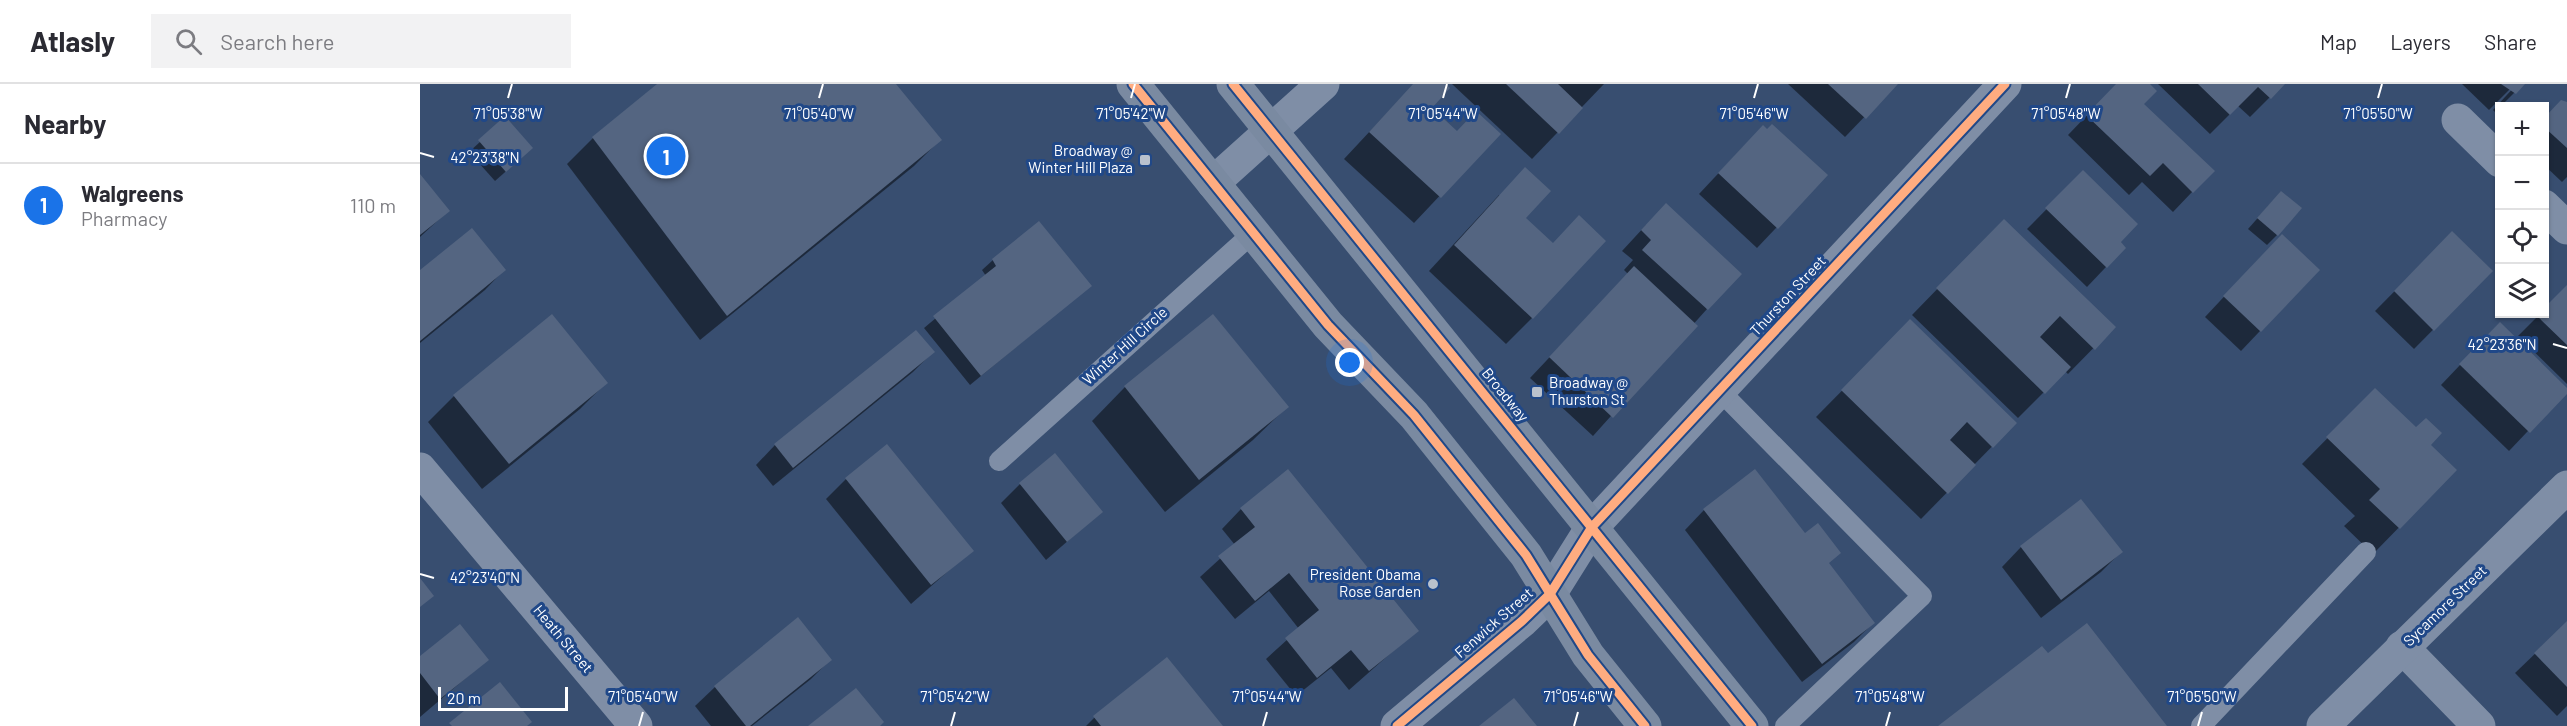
<!DOCTYPE html>
<meta charset="utf-8">
<style>
:root{--surface:#fff;--page:#f2f2f3;--text:#2b2b33;--muted:#7c7c81;--line:#e1e1e2;--accent:#1a73e8}
body{margin:0;font-family:Barlow,sans-serif;background:var(--page);color:var(--text)}
.controls{position:absolute;right:18px;top:18px;display:grid;overflow:hidden;border-radius:0px;box-shadow:0 2px 4px #0004}
.controls button{width:54px;height:54px;display:grid;place-items:center;padding:0;border:0;border-bottom:2px solid var(--line);background:var(--surface);color:var(--text);font:30px sans-serif}
.scale{position:absolute;left:18px;bottom:15px;width:130px;box-sizing:border-box;padding-left:6px;border:3px solid #fff;border-top:0;font-size:16px;line-height:21px;white-space:nowrap;color:#fff;-webkit-text-stroke:4px #204888;paint-order:stroke}
.you{position:absolute;left:930px;top:279px;width:21px;height:21px;margin:-15px;border:4px solid #fff;border-radius:50%;background:#1a73e8;box-shadow:0 0 0 9px #1a73e833}
.badge{display:grid;place-items:center;width:39px;height:39px;border-radius:50%;background:var(--accent);color:#fff;font-size:20px;font-weight:700}
.pin{position:absolute;translate:-50% -50%;border:3px solid #fff;box-shadow:0 2px 6px #0006}
.list{margin:0;padding:0;list-style:none}
h2{display:flex;justify-content:space-between;align-items:center;height:78px;margin:0;padding:0 24px;font-size:26px}
h2 small{font-size:20px;font-weight:400;color:var(--muted)}
.list li{display:grid;grid-template-columns:39px 1fr auto;gap:18px;align-items:center;box-sizing:border-box;height:84px;padding:0 24px;border-top:2px solid var(--line)}
.list b{display:block;font-size:22px;white-space:nowrap}
.list p{margin:0;font-size:20px;white-space:nowrap;color:var(--muted)}
.list em{font-size:20px;font-style:normal;color:var(--muted)}
.icon{flex:none;width:33px;height:33px;fill:none;stroke:currentColor;stroke-width:2;stroke-linecap:round;stroke-linejoin:round}
.map{position:relative;flex:none;width:2147px;height:642px;overflow:hidden}
header{display:flex;align-items:center;gap:36px;box-sizing:border-box;height:84px;padding:0 30px;background:var(--surface);border-bottom:2px solid var(--line)}
header strong{font-size:28px}
nav{display:flex;gap:33px;margin-inline-start:auto;font-size:21px}
.search{width:420px;height:54px;background:var(--page);display:flex;align-items:center;gap:15px;box-sizing:border-box;padding:0 21px;border-radius:0px;color:var(--muted);font-size:22px}
main{display:flex}
aside{flex:1;background:var(--surface)}
.map>svg:first-child{display:block}
.shadow{fill:#0007}
.building{fill:#546581}
.lines{fill:none;stroke-linecap:round;stroke-linejoin:round}
.service{stroke:#7f8ea6;stroke-width:20}
.minor{stroke:#7f8ea6;stroke-width:33}
.secondary{stroke:#7a8aa1;stroke-width:33}
.cycleway-casing{stroke:#204888;stroke-width:13}
.cycleway{stroke:#ffac80;stroke-width:9}
.ticks{fill:none;stroke:#fff;stroke-width:2}
.poi-dot{fill:#b9c1cd;stroke:#204888;stroke-width:2}
.labels{text-anchor:middle;stroke-width:6;stroke-linejoin:round;paint-order:stroke}
.poi-label{font-size:15px;fill:#fff;stroke:#204888;text-anchor:end}
.street-label{font-size:15px;fill:#fff;stroke:#204888}
.ticks-label{font-size:15px;text-anchor:middle;fill:#fff;stroke:#204888;stroke-width:6;stroke-linejoin:round;paint-order:stroke}
</style>
<header>
<strong>Atlasly</strong>
<div class="search"><svg class="icon" aria-label="search" viewBox="0 0 24 24"><circle cx="10" cy="10" r="6"/><path d="M15 15l6 6"/></svg>Search here</div>
<nav><a>Map</a><a>Layers</a><a>Share</a></nav>
</header>
<main>
<aside>
<h2>Nearby<small></small></h2>
<ul class="list">
<li><span class="badge">1</span><div><b>Walgreens</b><p>Pharmacy</p></div><em>110 m</em></li>
</ul>
</aside>
<div class="map">
<svg width="2147" height="642" viewBox="0 0 2147 642">
<rect width="100%" height="100%" fill="#384e70"/>
<!-- shadow -->
<g class="shadow">
<polygon points="239,0 474,0 520,56 494,82 280,256 147,80 173,54"/>
<polygon points="994,0 1023,0 1010,24 1036,49 1078,50 994,139 924,75"/>
<polygon points="1032,0 1184,0 1112,75"/>
<polygon points="1368,0 1476,0 1425,53"/>
<polygon points="1697,0 1728,0 1722,20 1792,87 1753,128 1722,98 1709,111 1648,51"/>
<polygon points="1738,0 1863,0 1830,33 1818,22 1790,50"/>
<polygon points="2042,0 2095,0 2069,26"/>
<polygon points="2097,0 2103,0 2075,28 2073,26"/>
<polygon points="2147,20 2147,93 2142,98 2124,81 2124,34"/>
<polygon points="85,35 101,74 75,97 49,68"/>
<polygon points="1323,63 1405,92 1337,164 1279,110"/>
<polygon points="1663,88 1704,164 1667,203 1607,145"/>
<polygon points="0,93 28,127 0,153"/>
<polygon points="1079,111 1104,134 1112,234 1086,260 1009,187"/>
<polygon points="1851,119 1857,151 1847,161 1828,145"/>
<polygon points="1226,141 1287,225 1173,352 1110,294 1208,190 1204,186 1213,176 1202,167"/>
<polygon points="2032,149 2071,187 1994,265 1955,227"/>
<polygon points="1558,163 1694,243 1648,290 1645,287 1598,334 1492,231"/>
<polygon points="1843,171 1898,186 1821,267 1785,233"/>
<polygon points="573,176 670,202 550,301 504,244 566,192 562,186"/>
<polygon points="84,186 65,206 0,259 0,188"/>
<polygon points="2147,202 2147,300 2098,252 2120,230 2124,230"/>
<polygon points="132,233 186,299 160,325 62,405 8,338 34,312"/>
<polygon points="2060,260 2147,306 2089,367 2021,301"/>
<polygon points="1465,263 1595,339 1501,435 1396,333"/>
<polygon points="513,268 493,288 353,402 336,381 355,361"/>
<polygon points="705,303 867,323 833,356 745,428 672,337"/>
<polygon points="1955,306 2035,386 1953,470 1924,442 1935,432 1882,380"/>
<polygon points="426,395 552,466 491,520 406,415"/>
<polygon points="600,400 681,428 626,476 581,419"/>
<polygon points="821,425 997,546 929,606 911,584 876,612 846,575 879,545 849,507 815,535 780,493 815,461 802,445"/>
<polygon points="1284,426 1408,480 1453,539 1434,558 1382,598 1265,446"/>
<polygon points="1601,463 1701,468 1681,488 1621,534 1582,483"/>
<polygon points="2147,539 2147,622 2137,632 2095,589"/>
<polygon points="0,574 67,576 0,633"/>
<polygon points="410,576 391,595 332,642 291,642 275,622 295,603"/>
<polygon points="674,634 802,642 666,642"/>
</g>
<!-- building -->
<g class="building">
<polygon points="237,0 476,0 522,56 307,232 172,53"/>
<polygon points="993,0 1025,0 1030,4 1012,24 1037,47 1056,27 1081,50 1021,114 949,48"/>
<polygon points="1086,0 1138,0 1163,24 1139,50"/>
<polygon points="1408,0 1478,0 1446,35"/>
<polygon points="1696,0 1730,0 1737,7 1724,20 1795,87 1773,109 1743,79 1730,92 1666,31"/>
<polygon points="1778,0 1865,0 1851,15 1838,3 1810,31"/>
<polygon points="2081,0 2105,0 2096,10"/>
<polygon points="2141,16 2147,18 2147,64 2124,43 2124,34"/>
<polygon points="85,32 113,64 86,88 58,56"/>
<polygon points="1352,40 1408,91 1358,145 1298,89 1343,41 1347,45"/>
<polygon points="1105,83 1131,107 1106,134 1133,159 1159,131 1186,157 1113,235 1034,161"/>
<polygon points="1663,86 1718,140 1701,158 1706,164 1687,184 1625,124"/>
<polygon points="0,90 30,127 0,151"/>
<polygon points="1861,107 1882,124 1858,152 1837,134"/>
<polygon points="1246,119 1322,190 1288,226 1222,166 1231,156 1221,146"/>
<polygon points="1584,135 1696,243 1675,266 1640,232 1620,253 1651,283 1625,310 1516,204"/>
<polygon points="619,137 672,202 561,292 513,232 576,182 572,175"/>
<polygon points="52,144 86,186 0,257 0,186"/>
<polygon points="2032,147 2073,187 2014,247 1974,207"/>
<polygon points="1862,150 1900,186 1841,248 1803,212"/>
<polygon points="1214,182 1278,242 1193,334 1129,273"/>
<polygon points="2147,201 2147,261 2117,232 2124,230 2124,224"/>
<polygon points="132,230 188,299 89,380 33,311"/>
<polygon points="793,230 869,323 779,396 704,302"/>
<polygon points="1490,235 1597,339 1573,364 1547,338 1530,356 1556,381 1528,410 1421,306"/>
<polygon points="2080,238 2147,304 2147,310 2110,349 2039,280"/>
<polygon points="496,246 515,268 373,384 354,360"/>
<polygon points="1955,304 1996,343 2006,334 2022,349 2011,361 2037,386 1980,445 1949,416 1960,405 1906,353"/>
<polygon points="467,360 554,467 511,501 425,394"/>
<polygon points="635,369 683,428 647,458 599,399"/>
<polygon points="868,385 999,547 949,587 931,566 897,594 865,554 899,526 869,489 835,517 798,472 835,443 820,424"/>
<polygon points="1335,385 1385,449 1398,439 1421,469 1409,479 1455,539 1402,580 1283,425"/>
<polygon points="1661,415 1703,468 1641,516 1600,462"/>
<polygon points="0,494 14,512 0,523"/>
<polygon points="378,533 412,576 330,642 326,642 294,602"/>
<polygon points="2147,537 2147,603 2114,569"/>
<polygon points="1667,539 1747,642 1518,642 1622,562 1628,569"/>
<polygon points="40,540 69,576 20,615 0,589 0,572"/>
<polygon points="747,573 803,642 681,642 673,632"/>
<polygon points="80,598 112,638 107,642 32,642 29,639"/>
<polygon points="436,604 464,638 460,642 388,642"/>
<polygon points="1094,614 1117,642 1059,642"/>
</g>
<g class="lines">
<!-- service -->
<g class="service">
<polyline points="1300,307 1502,512 1365,642"/>
<polyline points="579,377 833,149"/>
<polyline points="1781,642 1946,468"/>
</g>
<!-- minor -->
<g class="minor">
<polyline points="2038,36 2080,77"/>
<polyline points="793,99 903,0"/>
<polyline points="2124,122 2147,144"/>
<polyline points="0,385 216,642"/>
<polyline points="1982,563 2059,642"/>
<polyline points="977,642 1102,537 1130,510 1172,443 1585,0"/>
<polyline points="1903,642 2147,403"/>
</g>
<!-- secondary -->
<g class="secondary">
<polyline points="713,0 908,241 994,331 1106,471 1168,571 1225,642"/>
<polyline points="813,0 1332,642"/>
</g>
<defs>
<g id="cycleway">
<polyline points="713,0 908,241 994,331 1106,471 1168,571 1225,642"/>
<polyline points="813,0 1332,642"/>
<polyline points="977,642 1102,537 1130,510 1172,443 1585,0"/>
</g>
</defs>
<!-- cycleway casing -->
<use href="#cycleway" class="cycleway-casing"/>
<!-- cycleway -->
<use href="#cycleway" class="cycleway"/>
</g>
<!-- ticks -->
<path class="ticks" d="M88,14L92,0M399,14L403,0M711,14L715,0M1023,14L1027,0M1334,14L1338,0M1646,14L1650,0M1958,14L1962,0M0,69L14,73M2133,260L2147,264M0,490L14,494M219,642L223,628M531,642L535,628M843,642L847,628M1154,642L1158,628M1466,642L1470,628M1778,642L1782,628"/>
<!-- markers -->
<g class="poi-dot">
<rect x="719" y="70" width="12" height="12" rx="3"/>
<rect x="1111" y="302" width="12" height="12" rx="3"/>
<circle cx="1013" cy="500" r="6"/>
</g>
<g class="labels">
<!-- poi labels -->
<g class="poi-label">
<text x="713" y="72">Broadway @<tspan x="713" dy="17">Winter Hill Plaza</tspan></text>
<text x="1129" y="304" text-anchor="start">Broadway @<tspan x="1129" dy="17">Thurston St</tspan></text>
<text x="1001" y="496">President Obama<tspan x="1001" dy="17">Rose Garden</tspan></text>
</g>
<!-- street labels -->
<g class="street-label">
<text transform="translate(1368 212) rotate(-47)" y="5">Thurston Street</text>
<text transform="translate(705 262) rotate(-42)" y="5">Winter Hill Circle</text>
<text transform="translate(1085 311) rotate(51)" y="5">Broadway</text>
<text transform="translate(2025 522) rotate(-44)" y="5">Sycamore Street</text>
<text transform="translate(1074 539) rotate(-41)" y="5">Fenwick Street</text>
<text transform="translate(143 555) rotate(50)" y="5">Heath Street</text>
</g>
</g>
<g class="ticks-label">
<text x="88" y="35">71°05'38"W</text>
<text x="399" y="35">71°05'40"W</text>
<text x="711" y="35">71°05'42"W</text>
<text x="1023" y="35">71°05'44"W</text>
<text x="1334" y="35">71°05'46"W</text>
<text x="1646" y="35">71°05'48"W</text>
<text x="1958" y="35">71°05'50"W</text>
<text x="65" y="79">42°23'38"N</text>
<text x="2082" y="266">42°23'36"N</text>
<text x="65" y="499">42°23'40"N</text>
<text x="223" y="618">71°05'40"W</text>
<text x="535" y="618">71°05'42"W</text>
<text x="847" y="618">71°05'44"W</text>
<text x="1158" y="618">71°05'46"W</text>
<text x="1470" y="618">71°05'48"W</text>
<text x="1782" y="618">71°05'50"W</text>
</g>
</svg>
<div class="controls">
<button>+</button>
<button>−</button>
<button><svg class="icon" aria-label="locate" viewBox="0 0 24 24"><circle cx="12" cy="12" r="6"/><path d="M12 2v4M12 18v4M2 12h4M18 12h4"/></svg></button>
<button><svg class="icon" aria-label="layers" viewBox="0 0 24 24"><path d="M12 4l9 5-9 5-9-5zM3 14l9 5 9-5"/></svg></button>
</div>
<div class="scale">20 m</div>
<div class="you"></div>
<div class="pin badge" style="left:246px;top:72px">1</div>
</div>
</main>
